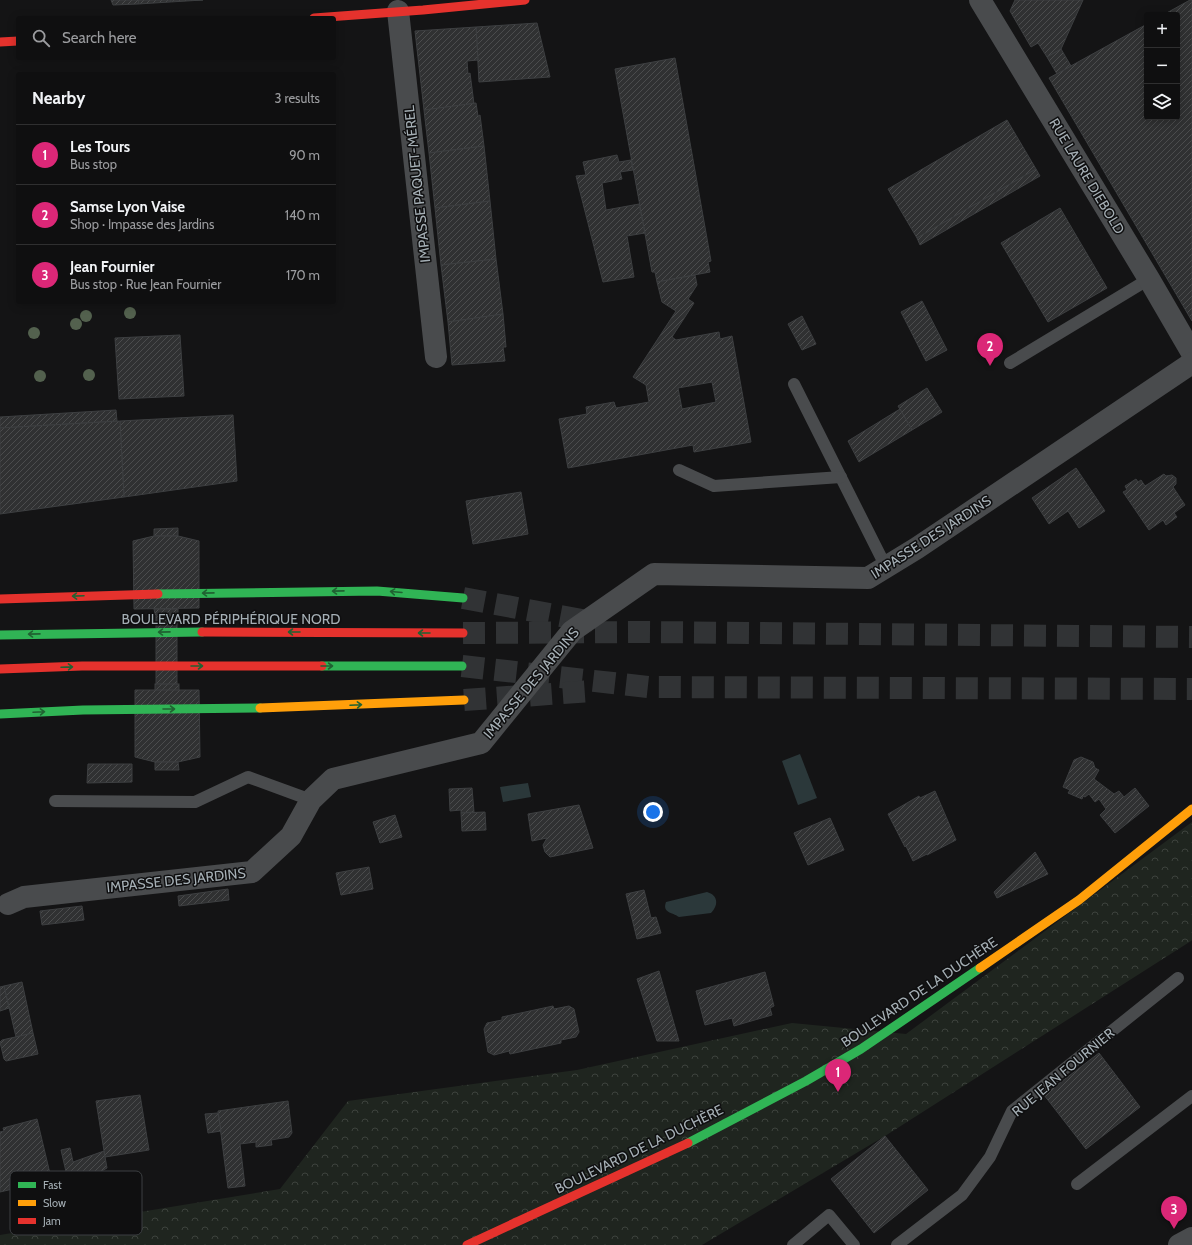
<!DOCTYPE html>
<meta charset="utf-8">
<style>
:root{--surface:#0f0f10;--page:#181819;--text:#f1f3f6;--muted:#9b9c9f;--line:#2f2f30;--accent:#db2777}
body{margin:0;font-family:Cabin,sans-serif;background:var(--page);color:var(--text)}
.controls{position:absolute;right:12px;top:12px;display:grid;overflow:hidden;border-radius:4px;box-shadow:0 2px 10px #0003}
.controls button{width:36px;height:36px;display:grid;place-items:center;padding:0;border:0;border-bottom:1px solid var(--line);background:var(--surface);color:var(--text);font:20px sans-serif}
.you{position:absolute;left:653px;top:812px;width:14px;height:14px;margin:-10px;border:3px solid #fff;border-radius:50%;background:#1a73e8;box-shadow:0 0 0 6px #1a73e833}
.badge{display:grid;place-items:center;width:26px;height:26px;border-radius:50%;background:var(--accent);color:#fff;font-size:13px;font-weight:700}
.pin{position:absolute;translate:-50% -33px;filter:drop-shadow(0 1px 2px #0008)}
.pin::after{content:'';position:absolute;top:21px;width:14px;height:12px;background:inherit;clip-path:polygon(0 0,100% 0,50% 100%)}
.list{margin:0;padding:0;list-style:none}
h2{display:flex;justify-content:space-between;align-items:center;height:52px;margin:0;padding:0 16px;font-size:17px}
h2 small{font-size:13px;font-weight:400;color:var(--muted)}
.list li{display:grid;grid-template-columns:26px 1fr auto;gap:12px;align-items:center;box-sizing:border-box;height:60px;padding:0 16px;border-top:1px solid var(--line)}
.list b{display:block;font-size:15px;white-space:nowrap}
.list p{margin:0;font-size:13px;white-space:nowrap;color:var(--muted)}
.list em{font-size:13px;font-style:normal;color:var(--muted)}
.icon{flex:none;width:22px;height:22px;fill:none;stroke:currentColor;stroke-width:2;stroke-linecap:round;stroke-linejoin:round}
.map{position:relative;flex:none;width:1192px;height:1245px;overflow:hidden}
.search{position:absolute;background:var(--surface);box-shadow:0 2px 10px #0003;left:16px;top:16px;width:320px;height:44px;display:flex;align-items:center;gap:10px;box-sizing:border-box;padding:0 14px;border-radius:4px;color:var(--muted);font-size:15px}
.panel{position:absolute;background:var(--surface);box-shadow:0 2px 10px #0003;left:16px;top:72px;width:320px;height:232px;border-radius:4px}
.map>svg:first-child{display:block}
.forest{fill:url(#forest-crowns)}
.water{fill:#2b383a}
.building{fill:url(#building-hatch);stroke:#3d3f41;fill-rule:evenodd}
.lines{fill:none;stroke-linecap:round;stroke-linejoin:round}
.highway-tunnel{stroke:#313335;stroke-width:22;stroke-dasharray:22 11;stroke-linecap:butt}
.lane{stroke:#494b4d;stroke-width:12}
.street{stroke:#494b4d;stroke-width:22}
.fast{stroke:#30b455;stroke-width:9}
.slow{stroke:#ff9f0a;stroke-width:9}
.jam{stroke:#e5322d;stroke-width:9}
.tree{fill:#53614e}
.oneway{stroke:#206232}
.labels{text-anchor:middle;stroke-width:3;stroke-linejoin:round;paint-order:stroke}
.street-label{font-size:14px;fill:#a5afb5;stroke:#0f0f10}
.key{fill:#0f0f10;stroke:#3c3f42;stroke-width:1}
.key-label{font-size:11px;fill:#a5afb5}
</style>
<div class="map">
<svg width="1192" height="1245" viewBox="0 0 1192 1245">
<defs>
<pattern id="forest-crowns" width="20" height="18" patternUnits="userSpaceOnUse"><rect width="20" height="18" fill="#1f251f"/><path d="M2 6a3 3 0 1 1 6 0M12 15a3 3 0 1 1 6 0" fill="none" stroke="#3d423d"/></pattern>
<pattern id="building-hatch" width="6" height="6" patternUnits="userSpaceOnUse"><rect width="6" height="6" fill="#303132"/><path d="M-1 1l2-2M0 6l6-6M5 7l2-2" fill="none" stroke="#4b4c4d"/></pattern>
</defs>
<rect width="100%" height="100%" fill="#141415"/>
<!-- forest -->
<polygon class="forest" points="1192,822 1192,940 1191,941 885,1136 702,1245 0,1245 0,1235 280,1189 348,1101 577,1070 792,1023 906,1034"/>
<!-- water -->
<g class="water">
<polygon points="800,754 817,798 798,805 782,761"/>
<polygon points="528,783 531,797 503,802 500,787"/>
<path d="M707,892C718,895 719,905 711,913L679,917C672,912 662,913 666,902Z"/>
</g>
<!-- building -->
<g class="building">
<polygon points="111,0 139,0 138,4 113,5"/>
<polygon points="139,0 171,0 170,2 138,4"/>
<polygon points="171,0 203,0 170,2"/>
<polygon points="1015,0 1083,0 1061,49 1047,57 1038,43 1031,47 1010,11"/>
<polygon points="1190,0 1192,0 1192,321 1049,78 1147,24 1147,117 1177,117 1177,15 1163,15"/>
<polygon points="537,23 550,77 479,82 476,27"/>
<polygon points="476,27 478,60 467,61 468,74 470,73 474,104 424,110 415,31"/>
<polygon points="1061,49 1071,66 1057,74 1047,57"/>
<polygon points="675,58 711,261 708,262 710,272 657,282 655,272 652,272 615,69"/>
<polygon points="476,103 478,116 480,115 484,146 429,153 424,110"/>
<polygon points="1007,120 1036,169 917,238 888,189"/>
<polygon points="484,146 490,201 435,208 429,153"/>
<polygon points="617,155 619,162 631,160 633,170 620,172 622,179 602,183 606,210 639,204 645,233 627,236 634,277 603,282 576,176 586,175 583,162"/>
<polygon points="1036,169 1040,176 920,245 917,238"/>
<polygon points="490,201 496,259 441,265 435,208"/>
<polygon points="1060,208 1107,288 1048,322 1001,243"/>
<polygon points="496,259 503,314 448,322 441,265"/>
<path d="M695,275L697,285L688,299L694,303L672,337L676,340L719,332L720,339L732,336L751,442L694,452L693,445L568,468L559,419L587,414L586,407L614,402L616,408L649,402L646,385L633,377L676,311L662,302L657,282ZM712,382L716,402L682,409L678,388Z"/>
<polygon points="922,301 947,350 926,361 901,312"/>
<polygon points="503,314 506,347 503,347 505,361 452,365 448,322"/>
<polygon points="802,316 816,344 802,350 788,324"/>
<polygon points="180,335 184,396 119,399 115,338"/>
<polygon points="927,388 942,412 912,430 898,406"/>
<polygon points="900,409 912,430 859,462 848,441"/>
<polygon points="116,410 117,421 0,428 0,417"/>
<polygon points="233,415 237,481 124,497 120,421"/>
<polygon points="120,421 124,497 0,514 0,428"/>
<polygon points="1076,468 1105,511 1079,528 1068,511 1049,524 1032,498"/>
<polygon points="1164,474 1166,476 1172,475 1176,478 1176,484 1173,487 1185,505 1174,513 1177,517 1166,525 1163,520 1149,530 1123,492 1127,490 1125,486 1136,479 1138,482 1141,480 1145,486"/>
<polygon points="521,492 528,534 473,544 466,501"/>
<polygon points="178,528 178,536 154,536 154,529"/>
<polygon points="154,536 178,536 199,541 199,608 134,609 133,541"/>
<polygon points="154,609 178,609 178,614 156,615 155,614"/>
<polygon points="156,615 177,615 177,685 156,684"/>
<rect x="155" y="684" width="24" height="7"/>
<polygon points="135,690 199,690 200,757 178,762 155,762 135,757"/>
<polygon points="1081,757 1093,762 1095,768 1099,770 1094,779 1114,794 1119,791 1124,797 1135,788 1149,806 1115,833 1100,815 1106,809 1099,799 1095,802 1089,794 1085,797 1083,796 1082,799 1068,793 1070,790 1063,787 1074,760"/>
<polygon points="155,762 178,762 179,770 155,770"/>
<polygon points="88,764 132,764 132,782 87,783"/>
<polygon points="472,788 474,812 461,813 461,810 450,811 449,789"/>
<polygon points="935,791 956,840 927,855 927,854 913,861 906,846 905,847 888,814 919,796 920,798"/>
<polygon points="579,805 593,848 550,857 545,852 543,845 547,838 532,841 528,814"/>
<polygon points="485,812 486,830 462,831 461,813"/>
<polygon points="395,815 402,837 380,843 373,822"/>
<polygon points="830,818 844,850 808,865 794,833"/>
<polygon points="1035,852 1048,874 997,898 994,892"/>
<polygon points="369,867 373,889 341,895 336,873"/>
<polygon points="228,889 229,900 179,906 178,896"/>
<polygon points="644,890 651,918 656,917 661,933 637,939 626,894"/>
<polygon points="82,906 84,920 42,925 40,911"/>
<polygon points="659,971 679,1041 657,1041 637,979"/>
<polygon points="765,972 774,1006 770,1008 772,1015 734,1026 732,1018 705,1025 696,991"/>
<polygon points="22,982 33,1033 16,1037 4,986"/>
<polygon points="4,986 9,1008 0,1011 0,987"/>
<polygon points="553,1006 554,1009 569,1006 574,1009 579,1032 576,1037 561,1040 561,1043 510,1054 509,1051 494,1055 488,1052 484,1029 487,1023 502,1020 502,1017"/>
<polygon points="33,1033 38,1054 6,1061 4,1059 0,1042 2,1040"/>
<polygon points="1099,1053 1140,1107 1086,1149 1044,1095"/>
<polygon points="140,1095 149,1150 105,1157 96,1101"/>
<polygon points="288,1101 292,1133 289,1137 271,1140 272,1145 256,1147 256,1142 240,1144 245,1186 228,1188 218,1111"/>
<polygon points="218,1113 221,1131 208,1133 205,1114"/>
<polygon points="37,1119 52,1182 18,1190 17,1188 0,1192 0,1132 4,1131 3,1128"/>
<polygon points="885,1136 928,1190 874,1233 831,1179"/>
<polygon points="70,1148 73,1162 104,1151 107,1168 70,1189 61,1150"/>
</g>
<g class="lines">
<!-- highway-tunnel -->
<g class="highway-tunnel">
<polyline points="463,598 593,622"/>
<polyline points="463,633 647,632 1192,637"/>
<polyline points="462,666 648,687 1192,689"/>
<polyline points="464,700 593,691"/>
</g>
<!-- lane -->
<g class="lane">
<polyline points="1010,363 1149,279"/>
<polyline points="794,384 886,567"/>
<polyline points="679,470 714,486 841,477"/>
<polyline points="55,801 195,802 248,777 311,800"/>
<polyline points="1077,1184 1192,1096"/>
<polyline points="793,1245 829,1215 854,1245"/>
<polyline points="897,1245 962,1195 990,1157 1012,1111 1178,978"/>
</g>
<!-- street -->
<g class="street">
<polyline points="980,0 1149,279 1192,353"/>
<polyline points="398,11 436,357"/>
<polyline points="8,904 24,897 252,872 291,836 311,800 333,779 481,743 572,631 654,574 868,578 917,548 1192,363"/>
<polyline points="1179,1245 1192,1238"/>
</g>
<!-- fast -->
<g class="fast">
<polyline points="158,594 377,591 463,598"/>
<polyline points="0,635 202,632"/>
<polyline points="322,666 462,666"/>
<polyline points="0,714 83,710 260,708"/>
<polyline points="688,1143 806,1081 861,1049 980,968"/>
</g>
<!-- slow -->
<g class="slow">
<polyline points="260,708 464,700"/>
<polyline points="980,968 1079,900 1192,809"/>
</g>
<!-- jam -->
<g class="jam">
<polyline points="314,18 423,10 525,0"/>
<polyline points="0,42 18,41"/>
<polyline points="0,599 158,594"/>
<polyline points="202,632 463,633"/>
<polyline points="0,669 82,666 322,666"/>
<polyline points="467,1245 688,1143"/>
</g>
</g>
<!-- trees -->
<g class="tree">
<circle cx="130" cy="313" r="6"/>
<circle cx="86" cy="316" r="6"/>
<circle cx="76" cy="324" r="6"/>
<circle cx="34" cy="333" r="6"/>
<circle cx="89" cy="375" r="6"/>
<circle cx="40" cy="376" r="6"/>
</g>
<!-- one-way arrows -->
<defs><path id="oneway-shaft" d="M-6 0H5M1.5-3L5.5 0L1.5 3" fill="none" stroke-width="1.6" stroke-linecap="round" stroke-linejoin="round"/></defs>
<g class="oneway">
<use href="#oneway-shaft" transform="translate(338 591) rotate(179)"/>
<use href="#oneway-shaft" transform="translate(396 592) rotate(-175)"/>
<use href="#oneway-shaft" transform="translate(208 593) rotate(179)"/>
<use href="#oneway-shaft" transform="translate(78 596) rotate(178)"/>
<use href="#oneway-shaft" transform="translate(164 632) rotate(179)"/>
<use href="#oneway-shaft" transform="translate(294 632) rotate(-180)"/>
<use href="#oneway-shaft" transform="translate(424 633) rotate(-180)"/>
<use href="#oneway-shaft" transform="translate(34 634) rotate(179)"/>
<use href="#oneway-shaft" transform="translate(197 666)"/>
<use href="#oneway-shaft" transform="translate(327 666)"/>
<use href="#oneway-shaft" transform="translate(67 667) rotate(-2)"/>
<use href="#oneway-shaft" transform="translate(356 705) rotate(-3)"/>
<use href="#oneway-shaft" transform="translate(169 709)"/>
<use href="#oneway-shaft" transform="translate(39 712) rotate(-3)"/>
</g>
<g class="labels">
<!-- street labels -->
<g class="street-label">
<text transform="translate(1087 176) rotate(59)" y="5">RUE LAURE DIEBOLD</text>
<text transform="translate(417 184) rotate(-96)" y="5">IMPASSE PAQUET-MÉREL</text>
<text transform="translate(931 537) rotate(-33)" y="5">IMPASSE DES JARDINS</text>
<text x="231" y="624">BOULEVARD PÉRIPHÉRIQUE NORD</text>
<text transform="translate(531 683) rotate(-50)" y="5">IMPASSE DES JARDINS</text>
<text transform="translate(176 880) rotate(-6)" y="5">IMPASSE DES JARDINS</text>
<text transform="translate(919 992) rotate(-34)" y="5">BOULEVARD DE LA DUCHÈRE</text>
<text transform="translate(1063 1072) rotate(-40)" y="5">RUE JEAN FOURNIER</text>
<text transform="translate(639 1149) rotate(-26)" y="5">BOULEVARD DE LA DUCHÈRE</text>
</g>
</g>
<!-- legend -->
<rect x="10" y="1171" width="132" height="64" rx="6" class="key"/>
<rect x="18" y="1182" width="18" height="6" fill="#30b455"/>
<rect x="18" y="1200" width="18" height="6" fill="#ff9f0a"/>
<rect x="18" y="1218" width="18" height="6" fill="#e5322d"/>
<g class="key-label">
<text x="43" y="1189">Fast</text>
<text x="43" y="1207">Slow</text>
<text x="43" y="1225">Jam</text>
</g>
</svg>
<div class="controls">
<button>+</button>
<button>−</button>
<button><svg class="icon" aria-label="layers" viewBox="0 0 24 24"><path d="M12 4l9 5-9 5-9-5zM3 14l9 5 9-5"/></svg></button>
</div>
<div class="you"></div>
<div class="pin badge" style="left:838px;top:1092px">1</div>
<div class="pin badge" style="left:990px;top:366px">2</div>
<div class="pin badge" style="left:1174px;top:1229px">3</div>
<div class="search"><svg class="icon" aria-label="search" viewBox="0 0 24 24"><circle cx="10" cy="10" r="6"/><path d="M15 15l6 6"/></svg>Search here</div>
<section class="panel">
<h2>Nearby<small>3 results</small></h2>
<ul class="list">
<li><span class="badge">1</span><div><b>Les Tours</b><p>Bus stop</p></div><em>90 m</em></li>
<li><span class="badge">2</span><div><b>Samse Lyon Vaise</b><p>Shop · Impasse des Jardins</p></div><em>140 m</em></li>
<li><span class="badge">3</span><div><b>Jean Fournier</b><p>Bus stop · Rue Jean Fournier</p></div><em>170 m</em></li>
</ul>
</section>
</div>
